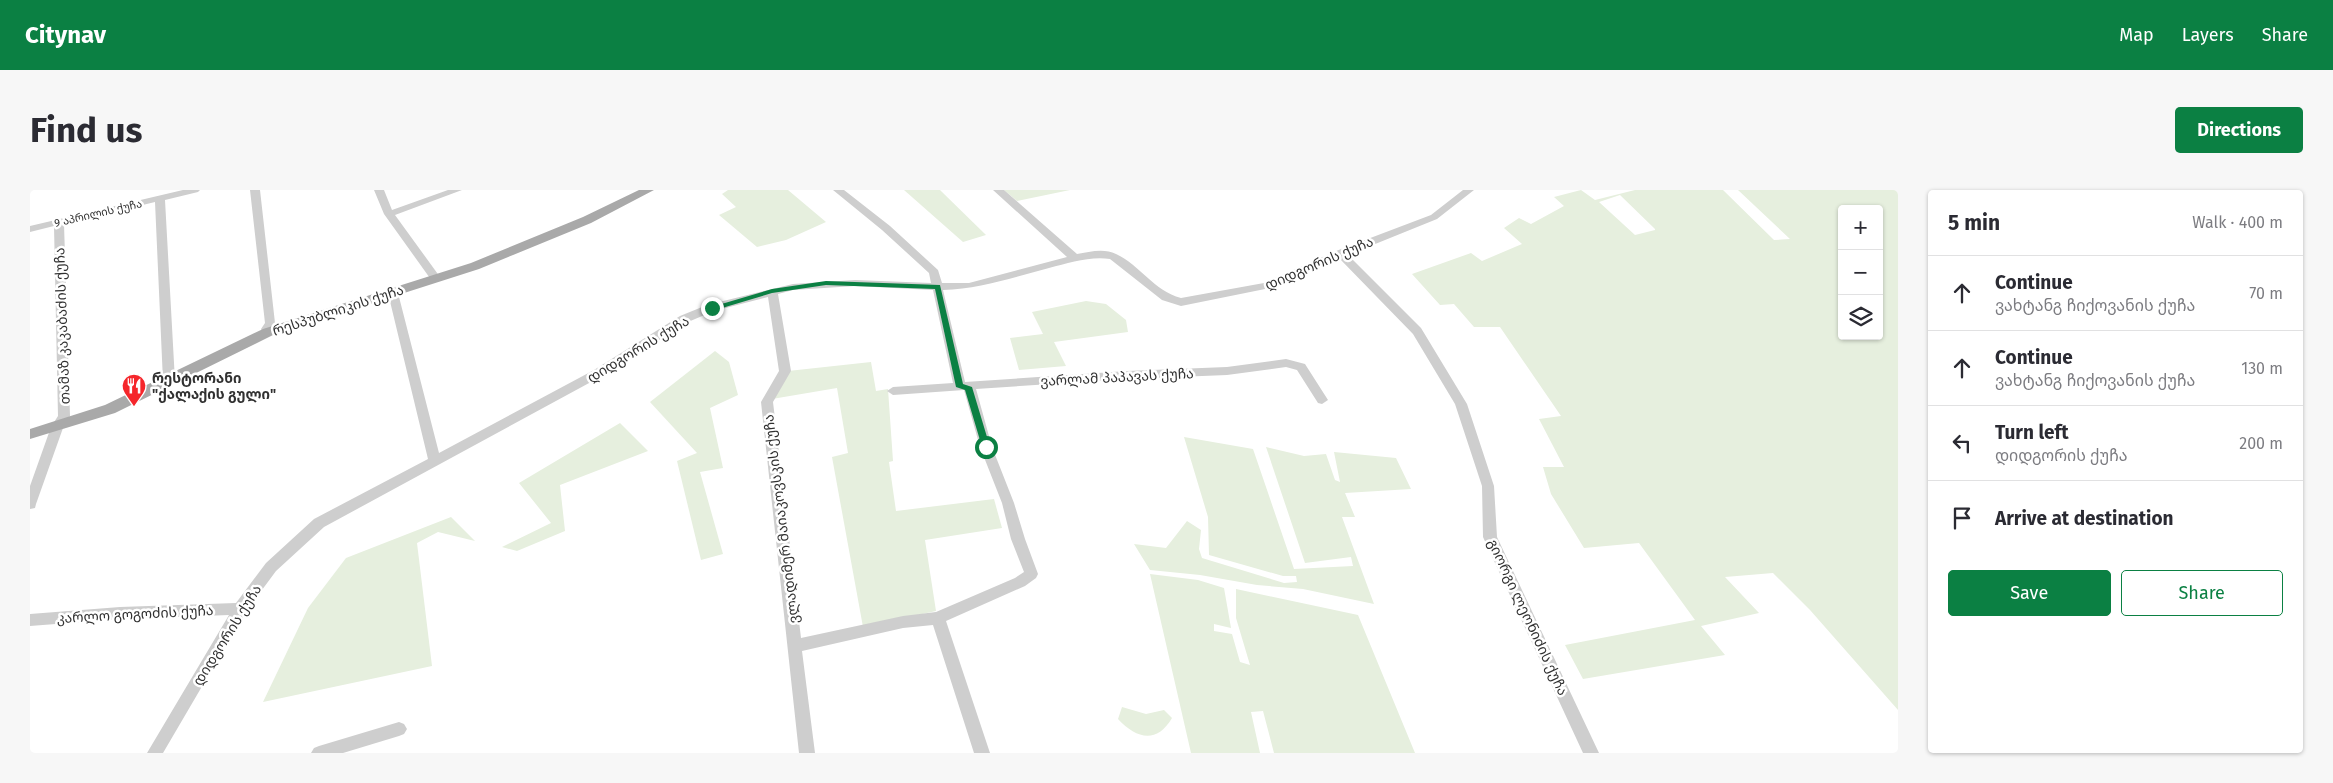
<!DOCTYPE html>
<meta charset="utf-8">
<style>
:root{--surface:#fff;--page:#f7f7f7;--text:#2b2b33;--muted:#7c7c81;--line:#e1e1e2;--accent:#0b8043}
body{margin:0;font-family:"Fira Sans","Noto Sans Georgian",sans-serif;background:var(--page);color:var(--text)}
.controls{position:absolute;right:15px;top:15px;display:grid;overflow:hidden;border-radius:5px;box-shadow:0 1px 4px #0004}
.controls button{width:45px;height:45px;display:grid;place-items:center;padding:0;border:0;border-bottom:1px solid var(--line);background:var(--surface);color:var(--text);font:25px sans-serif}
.stop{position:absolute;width:15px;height:15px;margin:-11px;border:4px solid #0b8043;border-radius:50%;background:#fff}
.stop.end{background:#0b8043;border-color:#fff;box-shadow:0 1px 5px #0008}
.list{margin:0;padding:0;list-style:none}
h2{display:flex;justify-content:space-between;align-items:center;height:65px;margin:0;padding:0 20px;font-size:21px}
h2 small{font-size:16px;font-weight:400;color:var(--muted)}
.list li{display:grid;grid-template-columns:32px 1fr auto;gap:15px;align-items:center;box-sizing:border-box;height:75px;padding:0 20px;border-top:1px solid var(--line)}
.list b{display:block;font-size:19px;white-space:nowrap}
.list p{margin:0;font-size:16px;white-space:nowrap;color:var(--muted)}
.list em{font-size:16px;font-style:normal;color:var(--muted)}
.actions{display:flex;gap:10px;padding:15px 20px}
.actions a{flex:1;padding:11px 0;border:1px solid var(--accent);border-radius:5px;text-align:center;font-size:18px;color:var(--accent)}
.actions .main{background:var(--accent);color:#fff}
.icon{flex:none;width:28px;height:28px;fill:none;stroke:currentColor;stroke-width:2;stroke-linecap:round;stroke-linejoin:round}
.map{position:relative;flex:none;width:1868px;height:563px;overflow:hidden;border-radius:5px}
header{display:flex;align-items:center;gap:30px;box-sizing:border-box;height:70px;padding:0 25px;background:var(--accent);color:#fff}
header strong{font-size:24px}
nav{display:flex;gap:28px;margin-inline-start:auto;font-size:18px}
.intro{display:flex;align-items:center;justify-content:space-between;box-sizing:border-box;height:120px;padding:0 30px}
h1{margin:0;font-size:35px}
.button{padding:12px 22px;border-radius:5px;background:var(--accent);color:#fff;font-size:18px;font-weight:700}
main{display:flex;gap:30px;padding:0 30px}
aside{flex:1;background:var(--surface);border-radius:5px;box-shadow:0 1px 4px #0004}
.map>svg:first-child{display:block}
.green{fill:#e6efde;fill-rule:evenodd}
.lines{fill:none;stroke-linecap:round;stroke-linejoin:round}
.minor{fill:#cecece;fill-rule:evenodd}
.major{fill:#a9a9a9;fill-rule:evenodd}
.route{fill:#0b8043}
.labels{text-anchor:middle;stroke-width:5;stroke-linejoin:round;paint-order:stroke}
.far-street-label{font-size:11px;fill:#313131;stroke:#fff}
.street-label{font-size:14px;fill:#313131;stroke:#fff}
.poi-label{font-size:14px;font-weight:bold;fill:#313131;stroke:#fff;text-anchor:start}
</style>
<header>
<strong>Citynav</strong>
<nav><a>Map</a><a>Layers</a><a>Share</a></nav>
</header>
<div class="intro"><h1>Find us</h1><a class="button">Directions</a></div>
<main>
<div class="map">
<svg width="1868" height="563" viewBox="0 0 1868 563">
<rect width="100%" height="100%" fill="#fff"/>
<!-- green -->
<g class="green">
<polygon points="698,0 758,0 796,32 756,50 727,57 689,25 706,17 692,4"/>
<polygon points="874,0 910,0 956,45 933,52"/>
<polygon points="974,0 1040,0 987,11"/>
<path d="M1551,0L1565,10L1605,0H1693L1744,50L1760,49L1708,0H1868V520L1780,420L1743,383L1695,387L1729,423L1671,436L1695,465L1553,489L1535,455L1665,430L1609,353L1554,358L1521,304L1513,277H1534L1509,229L1531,226L1470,137H1444L1424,114L1410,115L1382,84L1441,63L1452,71L1492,54L1474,38L1489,28L1501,34L1534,16L1524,7ZM1590,5L1625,39V40L1605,45L1569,12ZM1812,19H1849V146H1812Z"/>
<polygon points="1056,111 1076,114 1096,130 1098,142 1024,152 1036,176 989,180 980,148 1013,144 1002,122"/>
<polygon points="685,161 699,172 708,205 680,218 693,278 670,282 693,364 671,370 647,271 667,263 620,212"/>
<polygon points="841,172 846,201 858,199 863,271 859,272 866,321 964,309 972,338 895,350 906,421 833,437 802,267 818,263 807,198 742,209 758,181"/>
<polygon points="590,233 618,261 530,295 535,341 487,361 472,357 521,333 489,293"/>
<polygon points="1154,247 1223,259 1264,379 1323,376 1321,367 1275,373 1236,257 1274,266 1296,264 1305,290 1310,292 1304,262 1366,268 1381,299 1315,303 1325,327 1312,327 1344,414 1273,399 1227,395 1170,385 1120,380 1104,354 1136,358 1157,331 1171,340 1169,359 1172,368 1254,393 1267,392 1266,386 1253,386 1179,365 1178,327"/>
<polygon points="421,327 445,351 408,342 387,353 402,476 233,512 278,418 316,368"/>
<polygon points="1120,384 1168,390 1194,398 1201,438 1184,434 1184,441 1202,444 1210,472 1220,475 1206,428 1206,399 1328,425 1385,563 1244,563 1233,521 1221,522 1230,563 1161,563"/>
<path d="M1092,517L1116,524L1134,520L1142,528C1126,555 1106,548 1088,529Z"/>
</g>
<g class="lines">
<!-- minor -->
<g class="minor">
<polygon points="153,0 170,0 168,2 135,10 145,191 139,195 133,191 125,12 34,34 40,226 33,238 6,314 5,318 0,319 0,296 21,237 28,226 24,36 0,42 0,36"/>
<polygon points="220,0 230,0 245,133 243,139 244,142 238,146 234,145 231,139 235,133"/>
<polygon points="344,0 354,0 362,20 418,0 432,0 365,25 410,87 410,91 402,91 354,24"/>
<path d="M803,0H814L860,36L908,80L912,93H939L1037,67L963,0H974L1047,64C1059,62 1074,58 1086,64C1110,75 1124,101 1151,108L1234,93L1306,61L1401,25L1433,0H1444L1407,29L1318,65L1391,138L1437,214L1464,296L1467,347L1569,563H1553L1453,347L1452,296L1425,214L1383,144L1309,68L1240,98L1151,116L1132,110L1080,69C1060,66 1039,73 1019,78C984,87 950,99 913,100L935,192L1097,181L1197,177L1256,169L1275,174L1298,210L1292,214L1288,213L1267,180L1256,177L1197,185L1097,189L946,199L962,257L984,313L995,349L1008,384L1006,388L995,396L916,431L960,563H944L903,435L873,438L772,461L785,563H769L731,212L749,181L738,107L684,121L658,132L572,186L294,337L246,381L215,423L133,563H117L199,425L90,429L0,436V424L90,417L206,413L236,373L284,329L398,269L358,103L359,101H367L368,103L409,263L564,180L650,126L677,115L763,94L825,90L901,93L899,83L852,40ZM825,96L903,100L923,193L863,197L857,201L863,205L934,200L950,257L972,313L981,349L994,382L985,388L906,422L873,426L771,448L743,212L761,181L748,104L763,100Z"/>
<polygon points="369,532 374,534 377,539 374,544 369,546 313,563 281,563 284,558 289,556"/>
</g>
<!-- major -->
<polygon class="major" points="609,0 624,0 561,33 449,79 243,145 85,223 0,249 0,239 75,215 233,139 441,73 553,27"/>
</g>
<!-- route -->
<polygon class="route" points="796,91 910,95 933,194 942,197 960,257 959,259 953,259 952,257 935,200 926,197 905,99 796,95 742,103 682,121 678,118 742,99"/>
<!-- icons -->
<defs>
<symbol id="restaurant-pin" viewBox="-11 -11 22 30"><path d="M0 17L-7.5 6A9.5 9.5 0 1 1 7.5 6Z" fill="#f5262b" stroke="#fff"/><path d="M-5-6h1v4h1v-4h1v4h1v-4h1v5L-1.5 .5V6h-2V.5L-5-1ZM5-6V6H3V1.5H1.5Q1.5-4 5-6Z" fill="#fff"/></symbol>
</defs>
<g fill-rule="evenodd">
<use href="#restaurant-pin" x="90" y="182" width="28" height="38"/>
</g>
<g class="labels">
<!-- far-street labels -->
<g class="far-street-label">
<text transform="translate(68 23) rotate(-13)" y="4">9 აპრილის ქუჩა</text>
</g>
<!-- street labels -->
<g class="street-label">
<text transform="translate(1289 73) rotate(-23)" y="5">დიდგორის ქუჩა</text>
<text transform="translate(308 120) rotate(-18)" y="5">რესპუბლიკის ქუჩა</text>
<text transform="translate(32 136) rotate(-92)" y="5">თამაზ კაკაბაძის ქუჩა</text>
<text transform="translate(608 159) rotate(-31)" y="5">დიდგორის ქუჩა</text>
<text transform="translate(1087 187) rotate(-3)" y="5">ვარლამ პაპავას ქუჩა</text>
<text transform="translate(751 329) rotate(-97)" y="5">ვლადიმერ მაიაკოვსკის ქუჩა</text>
<text transform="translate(105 424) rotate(-3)" y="5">კარლო გოგოძის ქუჩა</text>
<text transform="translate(1498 427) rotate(65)" y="5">გიორგი ლეონიძის ქუჩა</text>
<text transform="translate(197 445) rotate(-58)" y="5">დიდგორის ქუჩა</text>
</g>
<!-- poi labels -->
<g class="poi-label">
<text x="122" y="193">რესტორანი<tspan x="122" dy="16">"ქალაქის გული"</tspan></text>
</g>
</g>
</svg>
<div class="controls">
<button>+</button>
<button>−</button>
<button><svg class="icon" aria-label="layers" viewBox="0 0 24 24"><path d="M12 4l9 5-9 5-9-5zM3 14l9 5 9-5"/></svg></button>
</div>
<div class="stop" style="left:956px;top:257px"></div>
<div class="stop end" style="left:682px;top:118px"></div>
</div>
<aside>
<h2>5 min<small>Walk · 400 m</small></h2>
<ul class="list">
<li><svg class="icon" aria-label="ahead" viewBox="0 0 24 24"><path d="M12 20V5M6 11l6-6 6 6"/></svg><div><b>Continue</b><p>ვახტანგ ჩიქოვანის ქუჩა</p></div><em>70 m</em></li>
<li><svg class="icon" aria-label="ahead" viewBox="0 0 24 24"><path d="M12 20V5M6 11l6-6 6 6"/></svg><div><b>Continue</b><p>ვახტანგ ჩიქოვანის ქუჩა</p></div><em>130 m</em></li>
<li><svg class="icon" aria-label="left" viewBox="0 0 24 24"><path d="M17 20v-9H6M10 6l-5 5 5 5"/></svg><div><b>Turn left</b><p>დიდგორის ქუჩა</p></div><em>200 m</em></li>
<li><svg class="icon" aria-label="arrive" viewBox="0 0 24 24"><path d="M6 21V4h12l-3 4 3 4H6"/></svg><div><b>Arrive at destination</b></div></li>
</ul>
<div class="actions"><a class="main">Save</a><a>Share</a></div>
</aside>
</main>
